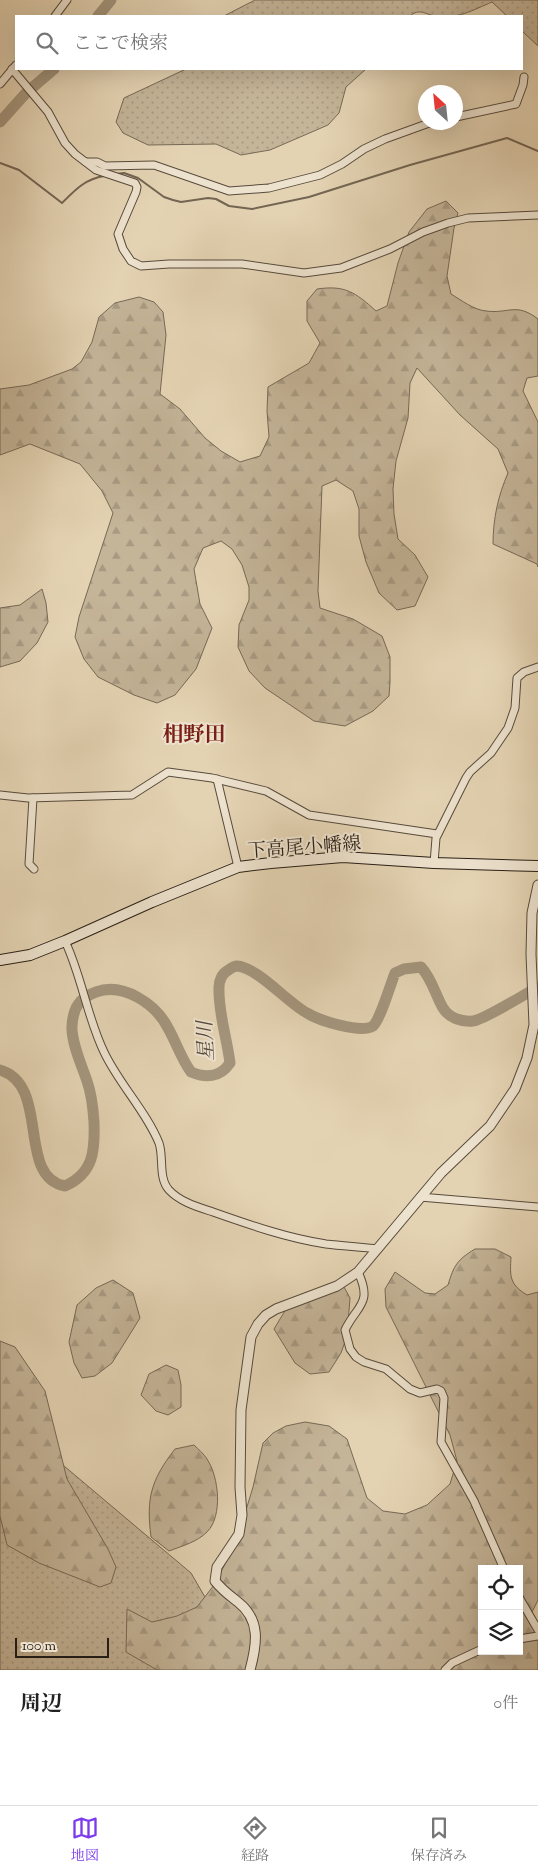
<!DOCTYPE html>
<html lang="ja">
<meta charset="utf-8">
<style>
:root{--surface:#fff;--page:#f2f2f2;--text:#222;--muted:#767676;--line:#e0e0e0;--accent:#7c3aed}
body{margin:0;font-family:"Sorts Mill Goudy","Noto Serif JP",serif;background:var(--page);color:var(--text)}
.controls{position:absolute;right:15px;bottom:15px;display:grid;overflow:hidden;border-radius:0px;box-shadow:0 5px 20px #0002}
.controls button{width:45px;height:45px;display:grid;place-items:center;padding:0;border:0;border-bottom:1px solid var(--line);background:var(--surface);color:var(--text);font:25px sans-serif}
.compass{position:absolute;left:418px;top:85px;width:45px;height:45px;border-radius:50%;background:var(--surface);box-shadow:0 5px 20px #0002;rotate:333deg}
.scale{position:absolute;left:15px;bottom:12px;width:94px;box-sizing:border-box;padding-left:5px;border:2px solid #281e15;border-top:0;font-size:14px;line-height:18px;white-space:nowrap;color:#281e15;-webkit-text-stroke:4px #ede2ce;paint-order:stroke}
.list{margin:0;padding:0;list-style:none}
h2{display:flex;justify-content:space-between;align-items:center;height:65px;margin:0;padding:0 20px;font-size:21px}
h2 small{font-size:16px;font-weight:400;color:var(--muted)}
.icon{flex:none;width:28px;height:28px;fill:none;stroke:currentColor;stroke-width:2;stroke-linecap:round;stroke-linejoin:round}
.map{position:relative;flex:none;width:538px;height:1670px;overflow:hidden}
.search{position:absolute;background:var(--surface);box-shadow:0 5px 20px #0002;left:15px;right:15px;top:15px;height:55px;display:flex;align-items:center;gap:12px;box-sizing:border-box;padding:0 18px;border-radius:0px;color:var(--muted);font-size:19px}
.sheet{height:135px;background:var(--surface)}
nav{display:flex;justify-content:space-around;align-items:center;box-sizing:border-box;height:70px;border-top:1px solid var(--line);background:var(--surface);font-size:14px;color:var(--muted)}
nav a{display:grid;justify-items:center;gap:2px}
nav .on{color:var(--accent)}
.map>svg:first-child{display:block}
.grass{fill:url(#grass-dots);stroke:#766956}
.forest{fill:url(#forest-firs);stroke:#766956;fill-rule:evenodd}
.lines{fill:none;stroke-linecap:round;stroke-linejoin:round}
.stream{stroke:#726553;stroke-width:2}
.river{stroke:#a4957d;stroke-width:11}
.minor-casing{stroke:#574b3c;stroke-width:9}
.tertiary-casing{stroke:#574b3c;stroke-width:11}
.secondary-casing{stroke:#281e15;stroke-width:12}
.minor{stroke:#ede2ce;stroke-width:7}
.tertiary{stroke:#ede2ce;stroke-width:9}
.secondary{stroke:#ede2ce;stroke-width:10}
.labels{text-anchor:middle;stroke-width:4;stroke-linejoin:round;paint-order:stroke}
.street-label{font-size:19px;fill:#281e15;stroke:#ede2ce}
.water-label{font-size:20px;font-style:italic;fill:#534839;stroke:#ede2ce}
.quarter-label{font-size:21px;font-weight:bold;fill:#7a1f14;stroke:#ede2ce}
</style>
<div class="map">
<svg width="538" height="1670" viewBox="0 0 538 1670">
<defs>
<pattern id="grass-dots" width="8" height="8" patternUnits="userSpaceOnUse" patternTransform="scale(1.25)"><rect width="8" height="8" fill="#c4b498"/><path d="M2 2h.1M6 6h.1" fill="none" stroke="#a89a82" stroke-width="1.8" stroke-linecap="round"/></pattern>
<pattern id="forest-firs" width="22" height="20" patternUnits="userSpaceOnUse" patternTransform="scale(1.25)"><rect width="22" height="20" fill="#c4b498"/><path d="M5 1l3.5 6h-7zM16 11l3.5 6h-7z" fill="#a89a82"/></pattern>
</defs>
<rect width="100%" height="100%" fill="#e4d3b3"/>
<filter id="stains"><feTurbulence type="fractalNoise" baseFrequency=".004" numOctaves="4"/><feColorMatrix values="0 0 0 0 .2 0 0 0 0 .09 0 0 0 0 .02 0 0 0 .5 -.17"/></filter>
<radialGradient id="worn" r=".72"><stop offset=".6" stop-color="#630" stop-opacity="0"/><stop offset="1" stop-color="#630" stop-opacity=".3"/></radialGradient>
<!-- grass -->
<g class="grass">
<path d="M255,0H538V46L522,31V16H507L492,2C473,10 456,20 435,16C425,14 419,8 410,16H224Z"/>
<polygon points="186,69 366,69 346,87 339,113 328,125 270,150 241,155 216,144 148,145 123,133 116,122 124,98"/>
<polygon points="0,1412 191,1573 242,1661 472,1670 0,1670"/>
</g>
<!-- forest -->
<g class="forest">
<path d="M446,201L458,213L454,228L447,276L451,294C461,300 474,310 486,311C509,314 516,302 538,319V376L527,378L523,391L538,422V567L537,564L493,544C493,519 498,496 508,473L498,449L460,415L417,368L410,383L408,418L396,461L393,489L394,514L398,539L415,555L428,577L415,606L397,610L379,593L366,562L359,536V509L353,491L336,480L322,486L318,591L320,608L353,619L382,636L390,657V682L389,696L373,711L345,726L314,721L265,688L249,671L238,647L239,625L249,600V587L242,565L232,549L221,541L203,548L194,569L200,604L212,628L196,669L175,695L157,703L134,695L98,677L84,659L75,637L79,617L113,513L102,491L80,464L30,444L0,455V389L29,385L72,369L81,362L92,342L99,317L115,303L139,297L154,302L163,312L166,335L160,394L180,409L205,438L221,451L240,462L260,456L269,437L267,411L268,387L309,363L320,343L307,321V301L317,289C345,285 355,292 376,311L387,306L398,263L409,232L427,209Z"/>
<polygon points="42,589 46,603 48,622 37,643 20,661 0,667 0,608 20,605"/>
<path d="M475,1249H495L511,1257C510,1276 509,1284 527,1295L538,1292V1600L531,1614L538,1627V1670H157L126,1652L127,1609L152,1622L177,1616L197,1607L214,1585L236,1543L253,1487L263,1443L273,1433L286,1426L305,1422L329,1426L347,1439L367,1498L383,1511L405,1514L427,1505L450,1484L457,1461L450,1435L386,1307L385,1289L395,1272L425,1293L435,1294L448,1285C454,1265 457,1260 475,1249ZM482,1569H519V1651H482Z"/>
<polygon points="113,1280 133,1293 140,1318 112,1363 95,1376 82,1378 74,1363 69,1342 77,1305 96,1288"/>
<polygon points="332,1284 344,1287 350,1298 347,1336 341,1353 329,1372 310,1374 295,1363 274,1329 286,1309"/>
<polygon points="0,1341 15,1347 45,1391 67,1479 108,1549 116,1567 111,1583 100,1587 39,1563 7,1545 0,1516"/>
<polygon points="166,1365 178,1370 181,1385 181,1407 168,1415 156,1411 141,1395 149,1374"/>
<path d="M194,1445C198,1449 204,1454 207,1459C219,1477 223,1516 207,1532C197,1542 182,1546 169,1551L151,1537C146,1498 151,1480 175,1449Z"/>
</g>
<g class="lines">
<!-- stream -->
<g class="stream">
<path d="M0,163L19,170L62,203C75,190 85,179 104,176"/>
<polyline points="116,174 124,173 138,178 164,197 173,200 181,202 208,198 216,199 229,206 252,209 309,197 410,165 507,138 538,151"/>
</g>
<!-- river -->
<g class="river">
<polyline points="98,16 111,0"/>
<polyline points="0,122 26,93 54,69"/>
<path d="M0,1070C51,1085 16,1177 65,1186C94,1173 95,1150 94,1122C93,1107 92,1095 87,1081C82,1066 71,1042 72,1026C73,1008 79,998 96,992C123,982 156,1004 168,1028C176,1042 181,1058 191,1072C205,1078 220,1078 230,1063C227,1038 218,1012 219,987C219,981 222,974 227,971C230,969 233,966 237,966C257,967 288,1003 307,1013C318,1020 361,1034 373,1026C380,1020 391,983 395,973L404,969L421,967C432,979 435,994 443,1008C449,1018 461,1022 473,1021C484,1020 525,994 538,987"/>
</g>
<defs>
<g id="minor">
<polyline points="55,16 67,0"/>
<polyline points="12,69 48,112 65,143 75,154 96,170 135,183 137,187 136,192 118,234 123,249 131,261 141,266 169,264 242,264 304,273 341,268 390,249 423,232 448,223 468,218 538,215"/>
<polyline points="0,84 16,65"/>
<polyline points="456,117 516,104 523,85 524,77"/>
<polyline points="86,162 97,162 105,166 154,165 229,191 269,188 320,175 342,164 364,149 385,139 432,122"/>
<polyline points="217,779 238,867"/>
<polyline points="0,795 28,798 132,795 168,772 212,778 266,791 309,815 437,834"/>
<polyline points="33,798 29,864 34,869"/>
<polyline points="434,863 436,838 466,778 470,772 491,753 508,728 515,708 517,678 524,672 538,667"/>
<path d="M65,941C82,977 87,1017 104,1052C119,1084 146,1111 159,1143C164,1157 158,1178 169,1190C180,1202 198,1207 213,1212C250,1225 287,1238 326,1244C343,1246 361,1247 378,1249"/>
<polyline points="420,1197 538,1207"/>
<path d="M358,1272C373,1304 357,1305 345,1330L350,1349L356,1357L364,1362L386,1369L410,1389L420,1393L437,1389L441,1391L444,1398L441,1442L474,1501L504,1569"/>
<polyline points="519,1597 538,1630"/>
<polyline points="519,1639 538,1636"/>
<polyline points="445,1670 452,1663 482,1649"/>
</g>
<path id="tertiary" d="M250,1670C257,1644 261,1620 238,1602C229,1595 222,1590 215,1581L217,1567L239,1534L242,1515L240,1487L241,1410L251,1337L258,1324L266,1315L276,1309L337,1286L358,1272L441,1173L490,1126L515,1089L527,1058L534,1025L531,954L532,913L538,885"/>
<polyline id="secondary" points="0,960 30,955 65,941 152,902 238,867 271,863 343,857 434,863 538,866"/>
</defs>
<!-- minor casing -->
<use href="#minor" class="minor-casing"/>
<!-- tertiary casing -->
<use href="#tertiary" class="tertiary-casing"/>
<!-- secondary casing -->
<use href="#secondary" class="secondary-casing"/>
<!-- minor -->
<use href="#minor" class="minor"/>
<!-- tertiary -->
<use href="#tertiary" class="tertiary"/>
<!-- secondary -->
<use href="#secondary" class="secondary"/>
</g>
<g class="labels">
<!-- street labels -->
<g class="street-label">
<text transform="translate(304 846) rotate(-4)" y="7">下高尾小幡線</text>
</g>
<!-- water labels -->
<g class="water-label">
<text transform="translate(205 1041) rotate(-93)" y="7">星川</text>
</g>
<!-- quarter labels -->
<g class="quarter-label">
<text x="194" y="741">相野田</text>
</g>
</g>
<rect width="100%" height="100%" filter="url(#stains)"/>
<rect width="100%" height="100%" fill="url(#worn)"/>
</svg>
<div class="controls">
<button><svg class="icon" aria-label="locate" viewBox="0 0 24 24"><circle cx="12" cy="12" r="6"/><path d="M12 2v4M12 18v4M2 12h4M18 12h4"/></svg></button>
<button><svg class="icon" aria-label="layers" viewBox="0 0 24 24"><path d="M12 4l9 5-9 5-9-5zM3 14l9 5 9-5"/></svg></button>
</div>
<svg class="compass" viewBox="-18 -18 36 36"><path d="M0-13l5 13h-10z" fill="#e53935"/><path d="M0 13l5-13h-10z" fill="#767676"/></svg>
<div class="scale">100 m</div>
<div class="search"><svg class="icon" aria-label="search" viewBox="0 0 24 24"><circle cx="10" cy="10" r="6"/><path d="M15 15l6 6"/></svg>ここで検索</div>
</div>
<section class="sheet">
<h2>周辺<small>0件</small></h2>
<ul class="list">
</ul>
</section>
<nav>
<a class="on"><svg class="icon" aria-label="map" viewBox="0 0 24 24"><path d="M3 6l6-2 6 2 6-2v14l-6 2-6-2-6 2zM9 4v14M15 6v14"/></svg>地図</a>
<a><svg class="icon" aria-label="directions" viewBox="0 0 24 24"><path d="M12 3l9 9-9 9-9-9zM9 14v-3h6M13 9l2 2-2 2"/></svg>経路</a>
<a><svg class="icon" aria-label="saved" viewBox="0 0 24 24"><path d="M7 4h10v16l-5-4-5 4z"/></svg>保存済み</a>
</nav>
